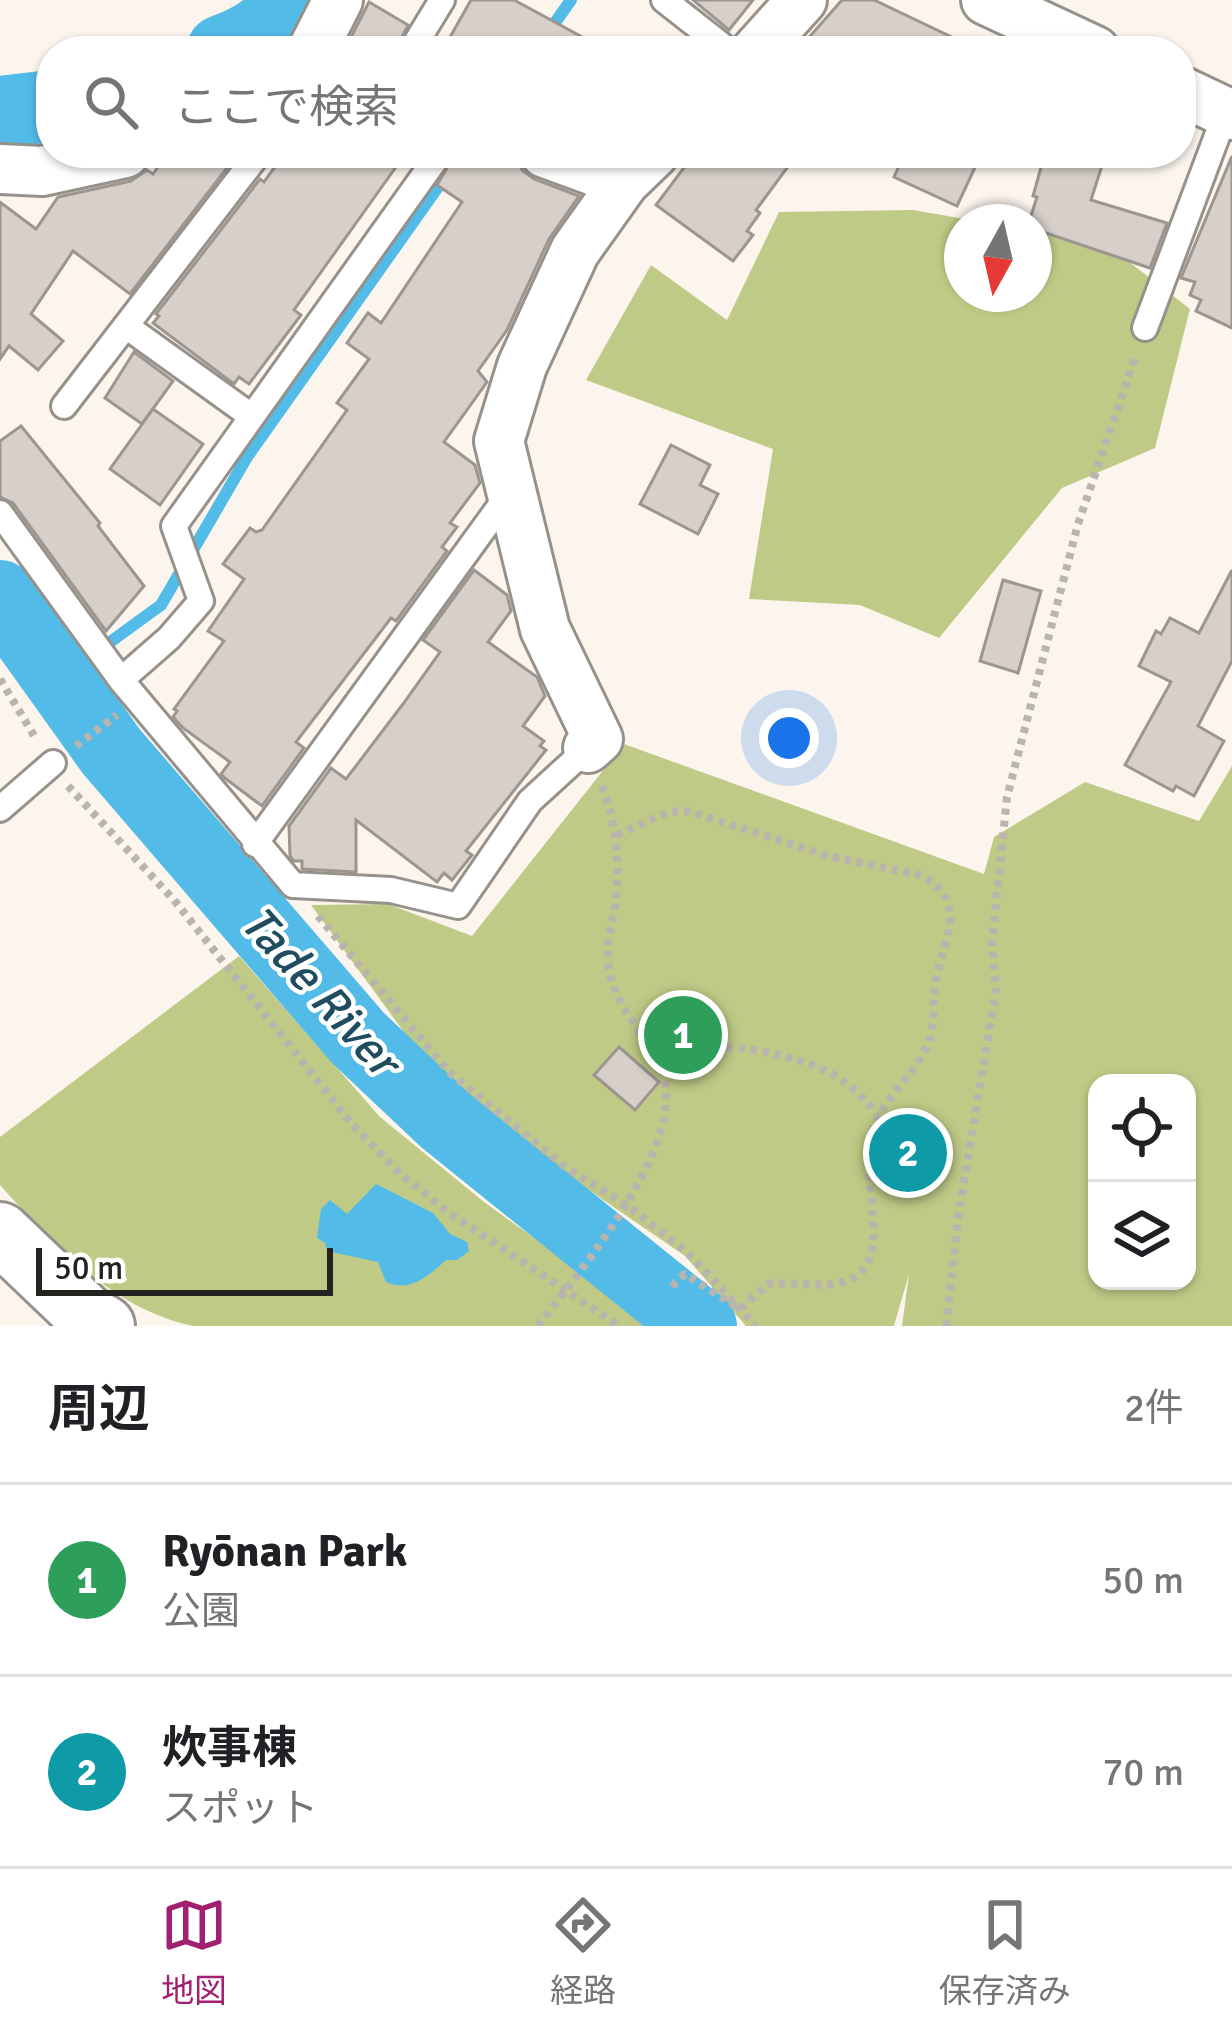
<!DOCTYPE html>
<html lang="ja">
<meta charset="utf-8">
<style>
:root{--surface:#fff;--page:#f2f2f2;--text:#202124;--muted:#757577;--line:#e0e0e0;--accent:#a22070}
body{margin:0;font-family:Signika,"Noto Sans JP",sans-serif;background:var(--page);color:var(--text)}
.controls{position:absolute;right:36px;bottom:36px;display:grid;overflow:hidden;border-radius:24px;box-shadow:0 3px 9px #0004}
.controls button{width:108px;height:108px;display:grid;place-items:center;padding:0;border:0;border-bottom:3px solid var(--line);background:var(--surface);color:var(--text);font:60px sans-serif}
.compass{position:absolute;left:944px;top:204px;width:108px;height:108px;border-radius:50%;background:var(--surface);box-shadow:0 3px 9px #0004;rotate:188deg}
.scale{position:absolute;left:36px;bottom:30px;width:297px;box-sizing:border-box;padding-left:12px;border:6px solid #252320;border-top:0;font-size:33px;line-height:42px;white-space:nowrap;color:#252320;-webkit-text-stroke:9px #fff;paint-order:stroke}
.you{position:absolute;left:789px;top:738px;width:42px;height:42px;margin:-30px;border:9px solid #fff;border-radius:50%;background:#1a73e8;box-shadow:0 0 0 18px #1a73e833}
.badge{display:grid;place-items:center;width:78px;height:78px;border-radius:50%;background:var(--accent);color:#fff;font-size:39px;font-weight:700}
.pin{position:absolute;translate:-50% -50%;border:6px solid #fff;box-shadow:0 3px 12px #0006}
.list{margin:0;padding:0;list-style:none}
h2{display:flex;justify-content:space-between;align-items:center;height:156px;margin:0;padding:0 48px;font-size:51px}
h2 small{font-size:39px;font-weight:400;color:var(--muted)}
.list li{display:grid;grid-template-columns:78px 1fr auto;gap:36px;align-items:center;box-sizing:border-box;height:192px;padding:0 48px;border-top:3px solid var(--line)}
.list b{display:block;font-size:45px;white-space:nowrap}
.list p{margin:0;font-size:39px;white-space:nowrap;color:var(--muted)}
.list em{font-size:39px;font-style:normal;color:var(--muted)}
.icon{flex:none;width:66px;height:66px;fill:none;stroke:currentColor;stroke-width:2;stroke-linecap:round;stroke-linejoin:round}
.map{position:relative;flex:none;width:1232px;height:1326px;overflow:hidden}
.search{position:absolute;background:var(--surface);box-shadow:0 3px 9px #0004;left:36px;right:36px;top:36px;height:132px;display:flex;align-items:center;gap:30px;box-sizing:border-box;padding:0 42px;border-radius:48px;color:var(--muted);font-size:45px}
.sheet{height:540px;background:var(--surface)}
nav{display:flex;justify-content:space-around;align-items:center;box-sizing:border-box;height:168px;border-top:3px solid var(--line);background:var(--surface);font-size:33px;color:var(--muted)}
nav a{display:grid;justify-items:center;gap:6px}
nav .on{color:var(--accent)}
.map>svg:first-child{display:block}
.green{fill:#bfca86;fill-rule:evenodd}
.water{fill:#52bbe8}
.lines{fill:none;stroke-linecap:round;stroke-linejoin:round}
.stream{stroke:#52bbe8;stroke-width:12}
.river{stroke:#52bbe8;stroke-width:72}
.building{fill:#d7d0ca;stroke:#9c9590;stroke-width:3}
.service-casing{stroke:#97918b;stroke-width:30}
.minor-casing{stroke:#97918b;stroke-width:54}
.tertiary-casing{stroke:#97918b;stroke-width:66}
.path{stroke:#b9b4ae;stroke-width:8;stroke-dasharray:6 6;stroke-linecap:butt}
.service{stroke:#fff;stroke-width:24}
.minor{stroke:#fff;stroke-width:48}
.tertiary{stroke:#fff;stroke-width:60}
.labels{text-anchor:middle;stroke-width:9;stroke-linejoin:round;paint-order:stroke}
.water-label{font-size:48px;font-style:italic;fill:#204c5f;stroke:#fff}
</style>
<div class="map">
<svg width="1232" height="1326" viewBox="0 0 1232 1326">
<rect width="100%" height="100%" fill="#fbf5ee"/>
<!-- green -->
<g class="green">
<polygon points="913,210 982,222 962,222 962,294 1034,294 1034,231 1106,244 1190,309 1155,448 1062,488 939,638 860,605 749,599 773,449 586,380 651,265 727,320 779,212"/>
<path d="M624,744L984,874L994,837L1085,782L1199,821L1232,766V1326H902L909,1274L894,1326H746L685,1256L561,1171L445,1076L409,1039L311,905L388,904L472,936ZM1097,1083H1187V1281H1097Z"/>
<path d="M239,956L380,1117L484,1202L657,1326H193C113,1309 53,1244 0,1185V1137Z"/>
</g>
<!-- water -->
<path class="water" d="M376,1184L433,1213L450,1234L467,1242L469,1251L457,1260H446C428,1276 410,1293 386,1282L378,1262L327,1251L325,1243L317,1238L321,1209L330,1200L347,1214Z"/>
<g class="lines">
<!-- stream -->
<g class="stream">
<polyline points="535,51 571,0"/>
<polyline points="58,680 161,605 247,457 462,153"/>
</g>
<!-- river -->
<g class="river">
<path d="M222,51C250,41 276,26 291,0"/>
<polyline points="0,112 51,106"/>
<polyline points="0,596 111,751 358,1038 446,1121 701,1326"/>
</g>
</g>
<!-- building -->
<g class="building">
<polygon points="471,0 514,0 608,51 430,51 436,41 445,46"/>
<polygon points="693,0 753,0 729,30"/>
<polygon points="842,0 874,0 981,51 797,51"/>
<polygon points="369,2 408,25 395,51 344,51"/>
<polygon points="168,153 223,153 233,160 130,294 73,251 31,314 63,341 38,370 9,346 0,359 0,202 36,229 58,197 131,181 147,170 153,174"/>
<polygon points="285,153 420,153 410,166 401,160 294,310 301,315 249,384 239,377 234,384 153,323 159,316 156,314 260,179 264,182"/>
<polygon points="456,153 468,153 483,163 490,153 517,153 522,170 534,179 579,196 549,239 507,330 478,371 487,382 444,442 475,465 480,483 450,523 457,527 442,547 447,551 396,621 391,618 296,742 304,748 262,806 226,779 221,774 230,762 183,728 173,717 177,711 174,709 224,641 208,631 244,579 223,564 250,528 256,532 262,530 347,410 337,403 369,359 347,343 368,313 381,323 462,202 437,185"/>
<polygon points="695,153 798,153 756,210 760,213 747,231 753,235 733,261 656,205"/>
<polygon points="905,153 959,153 978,161 957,206 894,177"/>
<polygon points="1045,153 1106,153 1091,200 1167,223 1150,268 1034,229 1034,222 1029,222 1037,197 1033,196"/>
<polygon points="1232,156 1232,328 1196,311 1201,300 1190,295 1195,282 1181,278"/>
<polygon points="134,352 173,381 142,424 105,398"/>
<polygon points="153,409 203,444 160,505 110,469"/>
<polygon points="21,426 100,523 98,526 144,586 106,631 13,503 0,497 0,441"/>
<polygon points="671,445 710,465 700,485 718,494 698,534 640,504"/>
<polygon points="474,570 507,595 511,611 488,642 537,677 545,696 523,726 544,741 540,746 546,750 466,851 472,855 452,880 444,873 437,882 356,820 356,872 302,869 302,861 294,861 290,856 289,826 331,768 346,779 403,704 440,652 423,640"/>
<polygon points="1232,570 1232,661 1198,726 1224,741 1194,796 1176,786 1173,791 1125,765 1171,682 1139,666 1156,631 1161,634 1170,618 1199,633"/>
<polygon points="1003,580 1041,591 1018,673 980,661"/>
<polygon points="619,1047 659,1082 635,1110 594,1075"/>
<polygon points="893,1121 931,1126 923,1186 886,1181"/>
</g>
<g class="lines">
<defs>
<g id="service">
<polyline points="664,0 729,51"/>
<polyline points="411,51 442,0"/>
<polyline points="440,153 174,526 201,601 169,638 121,680 293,885 391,890 458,906 530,801 588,748"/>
<polyline points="126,326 251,416"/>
<polyline points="1145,328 1226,112"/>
<polyline points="64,406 259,153"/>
<polyline points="0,513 121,680"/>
<polyline points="0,809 53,763"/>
<polyline points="255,844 511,491"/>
</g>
<g id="minor">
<polyline points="986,0 1095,51"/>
<polyline points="312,51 338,0"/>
<polyline points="756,51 802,0"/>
<polyline points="1181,91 1232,115"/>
<polyline points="545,153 624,182"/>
<polyline points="0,169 42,171 125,153"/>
<polyline points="588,748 598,739 545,629 499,441 522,366 575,251 624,182 654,153"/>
</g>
<polyline id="tertiary" points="0,1233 87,1316 104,1326"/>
</defs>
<!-- service casing -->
<use href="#service" class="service-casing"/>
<!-- minor casing -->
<use href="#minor" class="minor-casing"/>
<!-- tertiary casing -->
<use href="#tertiary" class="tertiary-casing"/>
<!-- path -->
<g class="path">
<polyline points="0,679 36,739"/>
<polyline points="76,746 117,715"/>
<polyline points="68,786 174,900 351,1123 398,1172 449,1213 619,1326"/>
<path d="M617,835L669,812L688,811L828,856L919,875C975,901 939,946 935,987C932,1009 936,1030 925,1050C910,1080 879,1103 871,1135C861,1174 886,1242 864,1269C842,1295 797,1280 768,1284L740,1309L685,1274L670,1288"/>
<polyline points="318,916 450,1073 565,1167 625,1204 687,1252 756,1326"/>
<polyline points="646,1037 665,1047 688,1050"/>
<path d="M664,1074C670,1066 674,1059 683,1055C720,1037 803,1056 837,1077C853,1087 866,1100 878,1115"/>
<path d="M538,1326C580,1270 691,1142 661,1069C644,1028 608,1003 608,955C607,936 614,918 616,900C620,859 616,822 601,783"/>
<polyline points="946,1326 958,1217 996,989 992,943 1007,797 1078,524 1136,355"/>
</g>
<!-- service -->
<use href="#service" class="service"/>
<!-- minor -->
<use href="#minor" class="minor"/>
<!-- tertiary -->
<use href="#tertiary" class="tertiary"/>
</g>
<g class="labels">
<!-- water labels -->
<g class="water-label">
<text transform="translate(321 990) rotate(48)" y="17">Tade River</text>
</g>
</g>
</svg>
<div class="controls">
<button><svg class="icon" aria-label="locate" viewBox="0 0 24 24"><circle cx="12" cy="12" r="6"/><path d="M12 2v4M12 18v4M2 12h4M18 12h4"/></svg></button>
<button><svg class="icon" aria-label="layers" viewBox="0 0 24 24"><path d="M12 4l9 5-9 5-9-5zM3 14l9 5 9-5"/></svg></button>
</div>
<svg class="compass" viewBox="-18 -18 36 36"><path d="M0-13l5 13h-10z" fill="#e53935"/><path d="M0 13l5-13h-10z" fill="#757577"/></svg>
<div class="scale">50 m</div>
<div class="you"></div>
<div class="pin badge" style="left:683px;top:1035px;background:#2e9e5b">1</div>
<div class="pin badge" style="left:908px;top:1153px;background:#0f9aa8">2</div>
<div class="search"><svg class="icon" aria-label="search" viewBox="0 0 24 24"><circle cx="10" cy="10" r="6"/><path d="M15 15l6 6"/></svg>ここで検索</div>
</div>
<section class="sheet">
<h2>周辺<small>2件</small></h2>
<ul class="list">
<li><span class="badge" style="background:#2e9e5b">1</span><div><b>Ryōnan Park</b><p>公園</p></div><em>50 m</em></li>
<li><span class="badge" style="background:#0f9aa8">2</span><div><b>炊事棟</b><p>スポット</p></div><em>70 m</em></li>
</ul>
</section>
<nav>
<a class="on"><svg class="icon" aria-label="map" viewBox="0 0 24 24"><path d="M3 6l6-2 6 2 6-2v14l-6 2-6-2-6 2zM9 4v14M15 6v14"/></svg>地図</a>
<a><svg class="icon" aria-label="directions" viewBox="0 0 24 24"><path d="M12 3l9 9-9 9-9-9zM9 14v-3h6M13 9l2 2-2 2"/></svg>経路</a>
<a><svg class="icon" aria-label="saved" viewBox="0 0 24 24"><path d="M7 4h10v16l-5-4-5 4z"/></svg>保存済み</a>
</nav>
